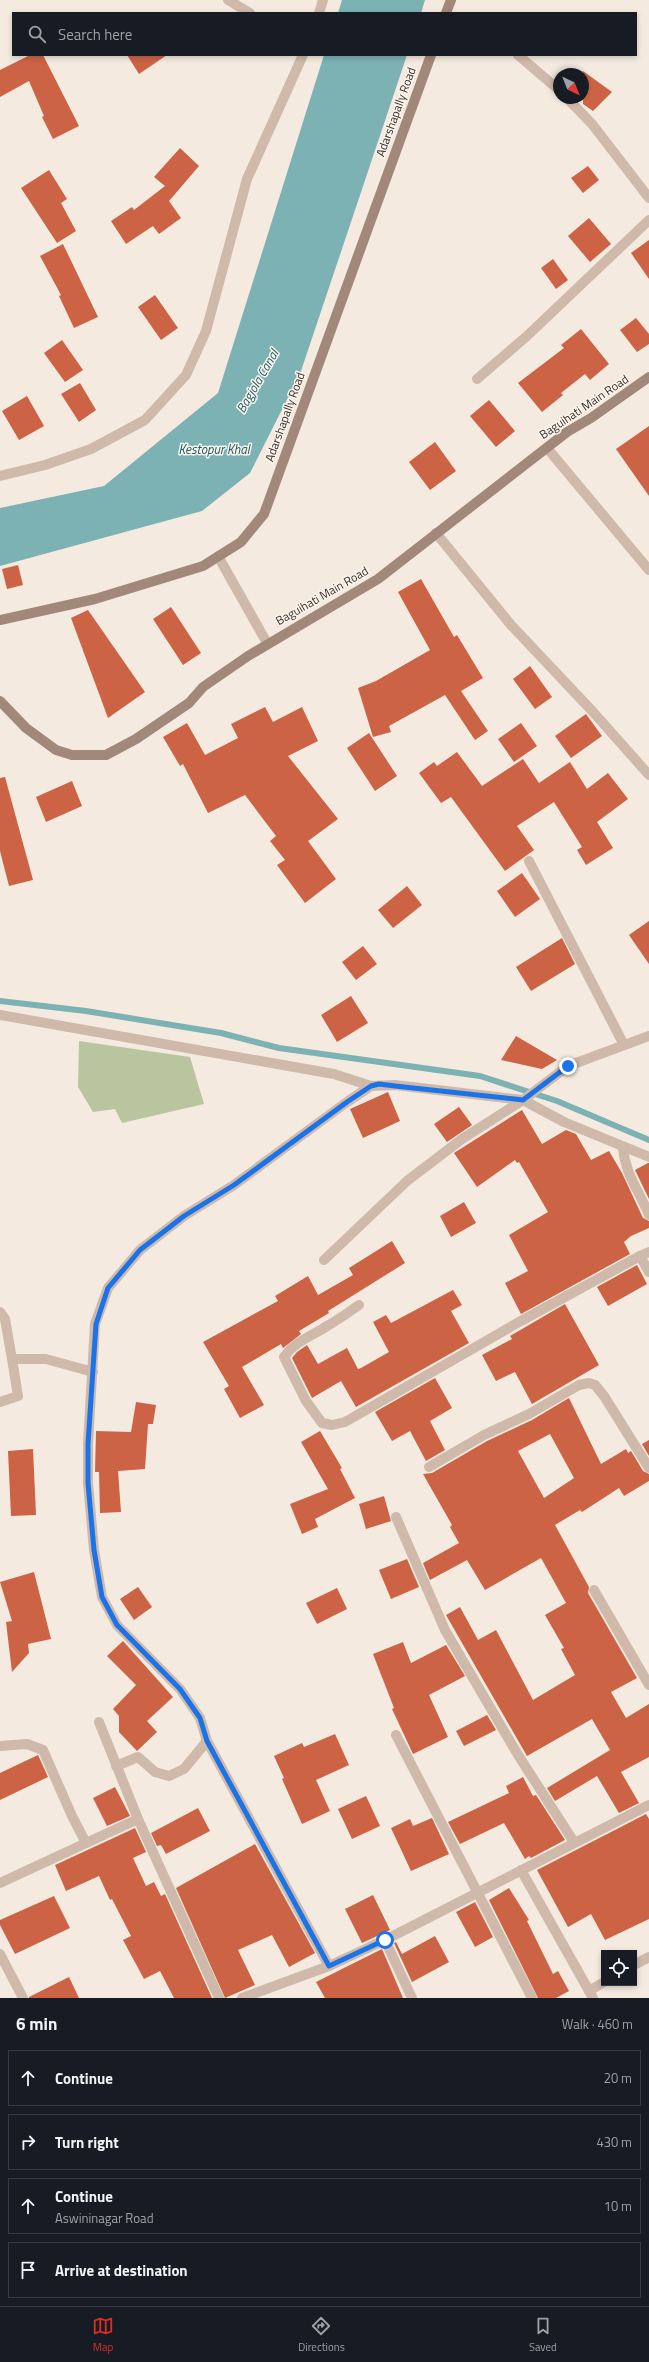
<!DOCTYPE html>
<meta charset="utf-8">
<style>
:root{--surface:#171b24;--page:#242831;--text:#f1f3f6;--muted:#9ea1a6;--line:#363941;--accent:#d93025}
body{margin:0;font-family:"Titillium Web",sans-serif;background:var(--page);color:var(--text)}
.controls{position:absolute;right:12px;bottom:12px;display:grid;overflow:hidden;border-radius:0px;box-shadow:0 2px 6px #0003}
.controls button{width:36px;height:36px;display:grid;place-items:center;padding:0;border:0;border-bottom:1px solid var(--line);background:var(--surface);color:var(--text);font:20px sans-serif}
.compass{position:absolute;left:553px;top:68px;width:36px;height:36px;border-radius:50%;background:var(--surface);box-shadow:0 2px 6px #0003;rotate:137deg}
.stop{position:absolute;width:12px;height:12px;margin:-9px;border:3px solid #1a73e8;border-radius:50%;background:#fff}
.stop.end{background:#1a73e8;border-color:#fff;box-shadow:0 1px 4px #0008}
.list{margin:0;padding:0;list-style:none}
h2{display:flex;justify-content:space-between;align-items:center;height:52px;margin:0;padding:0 16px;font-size:17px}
h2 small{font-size:13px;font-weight:400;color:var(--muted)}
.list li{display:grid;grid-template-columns:26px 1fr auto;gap:12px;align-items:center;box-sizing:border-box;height:56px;margin:0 8px 8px;padding:0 8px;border:1px solid var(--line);border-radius:0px}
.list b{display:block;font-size:15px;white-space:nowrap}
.list p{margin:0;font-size:13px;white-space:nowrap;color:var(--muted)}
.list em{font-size:13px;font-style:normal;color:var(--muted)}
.icon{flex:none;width:22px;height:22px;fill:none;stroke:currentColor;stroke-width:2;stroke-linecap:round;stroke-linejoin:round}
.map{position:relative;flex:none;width:649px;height:1998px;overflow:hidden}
.search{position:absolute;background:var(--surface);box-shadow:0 2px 6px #0003;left:12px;right:12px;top:12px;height:44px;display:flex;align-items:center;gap:10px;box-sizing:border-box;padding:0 14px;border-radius:0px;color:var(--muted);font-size:15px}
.sheet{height:308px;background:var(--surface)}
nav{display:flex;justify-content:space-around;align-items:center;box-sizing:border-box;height:56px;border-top:1px solid var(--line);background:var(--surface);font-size:11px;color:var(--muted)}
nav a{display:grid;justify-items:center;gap:2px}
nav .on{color:var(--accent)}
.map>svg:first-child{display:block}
.green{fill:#b8c59e}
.water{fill:#7cb2b3}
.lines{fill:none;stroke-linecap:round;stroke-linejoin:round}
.stream{stroke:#7cb2b3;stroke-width:6}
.building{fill:#cc6345;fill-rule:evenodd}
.street{stroke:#ceb9aa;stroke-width:10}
.secondary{stroke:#a2887b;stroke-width:10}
.route{stroke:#1a73e8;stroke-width:5}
.labels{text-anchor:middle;stroke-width:3;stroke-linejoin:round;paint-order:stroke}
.street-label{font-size:12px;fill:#3b2f2a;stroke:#fbf4ec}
.water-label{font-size:13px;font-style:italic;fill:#1c5c5f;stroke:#fbf4ec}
</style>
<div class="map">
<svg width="649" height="1998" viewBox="0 0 649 1998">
<rect width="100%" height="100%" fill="#f4eadf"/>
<!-- green -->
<polygon class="green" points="79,1041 190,1057 204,1104 122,1123 115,1109 93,1112 78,1087"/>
<!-- water -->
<g class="water">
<polygon points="342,0 425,0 421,13 338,13"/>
<polygon points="324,55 407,55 300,374 250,473 202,511 0,566 0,508 104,486 218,393"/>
</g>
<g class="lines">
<!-- stream -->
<polyline class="stream" points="0,1001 86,1011 221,1033 279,1048 480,1076 557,1101 649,1140"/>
</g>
<!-- building -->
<g class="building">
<polygon points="30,55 43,55 79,126 53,139 42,117 44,116 29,81 0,97 0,70"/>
<polygon points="127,55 167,55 139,74"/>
<polygon points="583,71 612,92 593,111 583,104"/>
<polygon points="180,148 199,166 169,201 181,218 159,234 153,226 126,244 111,221 132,207 134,210 165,186 154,177"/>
<polygon points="588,166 599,180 583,193 571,178"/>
<polygon points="49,170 67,199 61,203 76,231 57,243 21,188"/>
<polygon points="589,218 611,244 590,262 568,236"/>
<polygon points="649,240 649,279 631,253"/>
<polygon points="63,244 98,317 74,328 59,296 61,295 40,256"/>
<polygon points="553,259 568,280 556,289 541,268"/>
<polygon points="155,295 178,328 161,340 138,307"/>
<polygon points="636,318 649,334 649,344 637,352 620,330"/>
<polygon points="581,329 609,364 590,380 585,374 561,393 563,395 542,412 518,383 564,348 561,345"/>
<polygon points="62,340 83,370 65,382 44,353"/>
<polygon points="80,383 96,410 79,422 61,394"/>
<polygon points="27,396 44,426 19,440 2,411"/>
<polygon points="489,400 515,431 496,447 470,416"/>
<polygon points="649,426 649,496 616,449"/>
<polygon points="435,442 456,471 430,490 409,462"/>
<polygon points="18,565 23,585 7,589 2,569"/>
<polygon points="421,579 454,637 457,635 483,678 461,691 488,731 475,740 445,695 389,726 391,732 373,737 358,688 376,681 430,650 398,592"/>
<polygon points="171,607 201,653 183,665 153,619"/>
<polygon points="88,610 145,692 108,718 71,618"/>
<polygon points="530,666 552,697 535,709 513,679"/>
<polygon points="265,707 273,722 302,707 318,741 288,756 338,819 308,841 336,879 305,903 277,865 285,860 270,841 276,836 245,795 208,813 183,764 180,766 163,737 187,723 205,755 238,738 231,724"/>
<polygon points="586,714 602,736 571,758 555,736"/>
<polygon points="521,723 537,746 514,762 498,739"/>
<polygon points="369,733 397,776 375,791 347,748"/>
<polygon points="457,752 482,786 523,759 539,783 570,762 587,789 608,773 628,799 597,822 613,848 586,865 577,850 582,847 554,802 517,826 534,850 505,871 451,797 441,803 419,773 434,762 437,766"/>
<polygon points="5,777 33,880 9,886 0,851 0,778"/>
<polygon points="72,781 82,806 46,822 36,797"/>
<polygon points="522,873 540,899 515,917 497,891"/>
<polygon points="407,886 422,905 393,928 378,910"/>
<polygon points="649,921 649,964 629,935"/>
<polygon points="562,938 575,964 531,991 516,967"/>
<polygon points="363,946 377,964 356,980 342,962"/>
<polygon points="351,996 368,1023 337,1042 321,1015"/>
<polygon points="516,1036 557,1060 542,1069 501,1060"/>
<polygon points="388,1092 400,1121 363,1138 350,1109"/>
<polygon points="459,1107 472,1125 447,1142 434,1124"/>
<polygon points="522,1110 542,1144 566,1130 576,1134 591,1160 609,1151 622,1173 643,1218 649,1221 649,1228 631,1236 624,1242 630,1254 521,1314 505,1283 528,1271 509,1235 548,1212 519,1162 517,1163 515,1160 477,1187 454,1153"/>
<polygon points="648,1163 649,1163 649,1199 635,1170"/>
<polygon points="464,1202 476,1223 451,1237 440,1216"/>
<polygon points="392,1241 405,1263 328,1311 329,1313 299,1331 301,1334 283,1348 281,1344 242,1367 264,1405 240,1418 224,1389 229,1386 203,1342 278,1301 275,1296 308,1276 318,1295 353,1275 349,1268"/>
<polygon points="637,1265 647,1284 608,1306 597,1287"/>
<polygon points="453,1290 462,1305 451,1311 469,1343 356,1407 341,1381 312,1398 292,1358 297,1352 307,1345 318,1364 347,1348 358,1369 361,1368 389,1352 373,1322 386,1315 391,1323"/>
<polygon points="565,1304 599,1365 532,1404 515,1372 496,1381 482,1355 512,1339 510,1336"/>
<polygon points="435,1378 452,1408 430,1421 445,1450 426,1461 410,1431 392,1441 375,1412"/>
<path d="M569,1398L601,1464L626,1449L628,1453L631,1451L643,1471L649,1474V1481L624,1496L619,1488L582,1512L580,1510L555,1525L589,1587L588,1593L637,1678L611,1692L626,1718L649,1704V1757L621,1772L639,1803L619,1813L597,1776L555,1801L547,1788L610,1750L592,1719L527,1756L446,1615L460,1607L478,1640L496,1630L533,1700L575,1675L561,1649L564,1648L545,1615L566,1603L541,1558L485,1590L467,1560L430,1580L423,1563L459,1543L450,1527L452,1525L423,1474L432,1473L487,1441L532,1420ZM550,1434L574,1478L544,1498L518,1451Z"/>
<polygon points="136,1402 156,1405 153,1424 148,1424 145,1469 118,1471 121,1512 100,1513 99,1472 95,1472 96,1431 131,1432"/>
<polygon points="320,1431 342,1468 340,1469 355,1498 315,1519 318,1527 302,1534 290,1504 328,1489 301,1442"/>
<polygon points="649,1440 649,1456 642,1444"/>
<polygon points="33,1449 36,1515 11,1516 8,1451"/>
<polygon points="384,1496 391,1521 366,1529 359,1504"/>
<polygon points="407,1559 419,1587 391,1599 379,1570"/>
<polygon points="34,1572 51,1639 28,1644 29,1653 12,1672 6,1622 12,1621 0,1582"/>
<polygon points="138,1587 152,1607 134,1620 120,1599"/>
<polygon points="337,1588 347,1609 317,1624 306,1603"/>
<polygon points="123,1641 173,1697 147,1721 157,1732 137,1751 119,1732 119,1716 113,1709 136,1685 107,1656"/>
<polygon points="403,1642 411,1663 446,1645 465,1676 429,1695 448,1737 413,1754 392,1709 394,1708 373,1654"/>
<polygon points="487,1715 496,1730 464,1746 456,1731"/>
<polygon points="335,1734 349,1765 316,1780 330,1811 302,1824 282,1779 284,1778 274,1756 302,1743 304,1747"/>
<polygon points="38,1755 48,1777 0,1800 0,1773"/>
<polygon points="523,1777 533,1796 536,1795 565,1840 531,1858 529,1856 525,1859 504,1823 460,1844 448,1822 509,1793 506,1786"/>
<polygon points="115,1787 130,1816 107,1826 93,1798"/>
<polygon points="366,1796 380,1826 352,1839 338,1809"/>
<polygon points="198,1808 210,1831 166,1854 161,1845 157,1846 151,1833"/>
<polygon points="646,1814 649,1819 649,1919 605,1940 591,1914 568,1927 537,1870"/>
<polygon points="432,1818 449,1854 411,1871 391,1828 410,1819 413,1826"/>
<polygon points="135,1828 146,1852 133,1858 146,1886 154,1882 161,1896 165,1894 212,1998 174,1998 160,1971 144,1979 123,1940 131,1936 112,1899 110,1900 99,1876 66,1891 55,1865"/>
<polygon points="255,1844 315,1953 289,1967 272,1935 238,1950 255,1985 225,1998 176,1888"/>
<polygon points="509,1888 529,1920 527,1921 553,1974 558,1971 569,1991 556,1998 538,1998 489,1900"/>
<polygon points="373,1895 390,1930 362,1943 345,1909"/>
<polygon points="54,1896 70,1928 15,1954 0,1925 0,1920"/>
<polygon points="475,1902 493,1937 475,1947 456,1912"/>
<polygon points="435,1936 449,1962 412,1982 394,1943 396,1942 402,1954"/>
<polygon points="382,1949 403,1998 325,1998 316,1982"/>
<polygon points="69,1977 79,1998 29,1998 29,1997"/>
</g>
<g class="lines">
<!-- street -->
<g class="street">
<polyline points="228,0 250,13"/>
<polyline points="319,13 323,0"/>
<polyline points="518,55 559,90"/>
<polyline points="567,98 592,124 649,198"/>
<polyline points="477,379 527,336 649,220"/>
<polyline points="547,448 649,570"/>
<polyline points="0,476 45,465 91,449 145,420 186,375 206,331 247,179 303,55"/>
<polyline points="436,533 511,625 594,713 649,775"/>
<polyline points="218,556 267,643"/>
<polyline points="529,861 624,1045"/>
<polyline points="0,1015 334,1074 371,1086"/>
<path d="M623,1147C625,1175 639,1190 649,1215"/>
<polyline points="649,1252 640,1256 649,1272"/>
<polyline points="324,1260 407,1181 462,1139 523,1100 568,1066 649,1036"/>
<path d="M359,1305C349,1312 338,1320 327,1326C312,1336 295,1341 284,1357L306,1401L322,1423L332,1425L345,1422L519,1322L640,1256"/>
<polyline points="0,1312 5,1319 12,1359"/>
<polyline points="0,1402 18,1396 12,1359 46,1359 93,1372"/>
<polyline points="429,1467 484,1435 529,1414 579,1385 589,1383 595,1385 604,1396 649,1468"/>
<polyline points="396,1517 445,1630 518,1755 574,1842"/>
<polyline points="594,1590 649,1685"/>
<polyline points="99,1722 138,1819 219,1998"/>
<polyline points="396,1735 532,1998"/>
<polyline points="0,1746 27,1744 43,1750 72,1816 86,1843"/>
<polyline points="116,1766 138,1757 155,1772 169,1776 184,1769 207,1741"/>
<polyline points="521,1870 593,1998"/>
<polyline points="0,1883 138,1819"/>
<polyline points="385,1940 412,1998"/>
<polyline points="0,1954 23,1998"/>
<polyline points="634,1965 649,1957"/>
<polyline points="329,1966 207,1741 200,1718 180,1689 117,1625 102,1597 94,1550 88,1483 88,1444 95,1324 108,1288 140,1250 184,1216 234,1185 347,1102 371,1086 395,1085 523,1100 564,1122 649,1157"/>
<polyline points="589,1991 604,1982"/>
<polyline points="242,1998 329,1966 385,1940 649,1805"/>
</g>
<!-- secondary -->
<g class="secondary">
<polyline points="446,13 451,0"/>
<polyline points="0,620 95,599 203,566 241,542 264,514 431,55"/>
<polyline points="0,701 26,728 56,750 72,755 106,755 136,739 189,703 203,687 248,656 378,579 567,432 591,418 649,377"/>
</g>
</g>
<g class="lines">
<!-- route -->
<polyline class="route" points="385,1940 329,1966 207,1741 200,1718 180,1689 117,1625 102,1597 94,1550 88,1483 88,1444 96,1324 108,1288 140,1250 184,1216 234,1185 347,1102 371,1086 379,1084 395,1086 523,1100 568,1066"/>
</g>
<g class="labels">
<!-- street labels -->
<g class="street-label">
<text transform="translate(396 112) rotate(-70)" y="4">Adarshapally Road</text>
<text transform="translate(584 407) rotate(-34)" y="4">Baguihati Main Road</text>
<text transform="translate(285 417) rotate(-70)" y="4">Adarshapally Road</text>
<text transform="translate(322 596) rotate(-30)" y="4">Baguihati Main Road</text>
</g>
<!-- water labels -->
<g class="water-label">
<text transform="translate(257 381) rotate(-60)" y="5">Bagjola Canal</text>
<text x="214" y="454">Kestopur Khal</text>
</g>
</g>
</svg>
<div class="controls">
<button><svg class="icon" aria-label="locate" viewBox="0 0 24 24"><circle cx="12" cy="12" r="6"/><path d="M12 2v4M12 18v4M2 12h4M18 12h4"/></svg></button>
</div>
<svg class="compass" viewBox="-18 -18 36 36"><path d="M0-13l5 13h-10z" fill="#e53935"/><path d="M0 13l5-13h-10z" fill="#9ea1a6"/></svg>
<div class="stop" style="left:385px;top:1940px"></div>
<div class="stop end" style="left:568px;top:1066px"></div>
<div class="search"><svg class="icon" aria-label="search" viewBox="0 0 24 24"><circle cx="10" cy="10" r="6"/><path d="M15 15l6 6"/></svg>Search here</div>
</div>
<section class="sheet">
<h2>6 min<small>Walk · 460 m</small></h2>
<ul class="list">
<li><svg class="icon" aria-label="ahead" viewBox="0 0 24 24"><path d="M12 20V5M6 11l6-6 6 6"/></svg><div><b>Continue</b></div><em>20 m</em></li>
<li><svg class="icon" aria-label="right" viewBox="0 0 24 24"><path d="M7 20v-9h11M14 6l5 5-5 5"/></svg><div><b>Turn right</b></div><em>430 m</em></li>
<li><svg class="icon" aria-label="ahead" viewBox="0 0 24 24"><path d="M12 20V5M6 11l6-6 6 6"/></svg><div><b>Continue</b><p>Aswininagar Road</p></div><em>10 m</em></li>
<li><svg class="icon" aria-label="arrive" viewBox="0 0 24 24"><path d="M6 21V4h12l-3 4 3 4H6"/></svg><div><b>Arrive at destination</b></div></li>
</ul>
</section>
<nav>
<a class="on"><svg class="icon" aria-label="map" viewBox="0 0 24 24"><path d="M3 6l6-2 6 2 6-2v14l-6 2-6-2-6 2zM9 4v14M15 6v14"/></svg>Map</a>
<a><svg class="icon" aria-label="directions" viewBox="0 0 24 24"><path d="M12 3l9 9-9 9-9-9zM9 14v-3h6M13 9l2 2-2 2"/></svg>Directions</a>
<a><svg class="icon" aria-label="saved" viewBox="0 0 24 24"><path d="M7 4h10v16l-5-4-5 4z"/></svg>Saved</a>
</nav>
